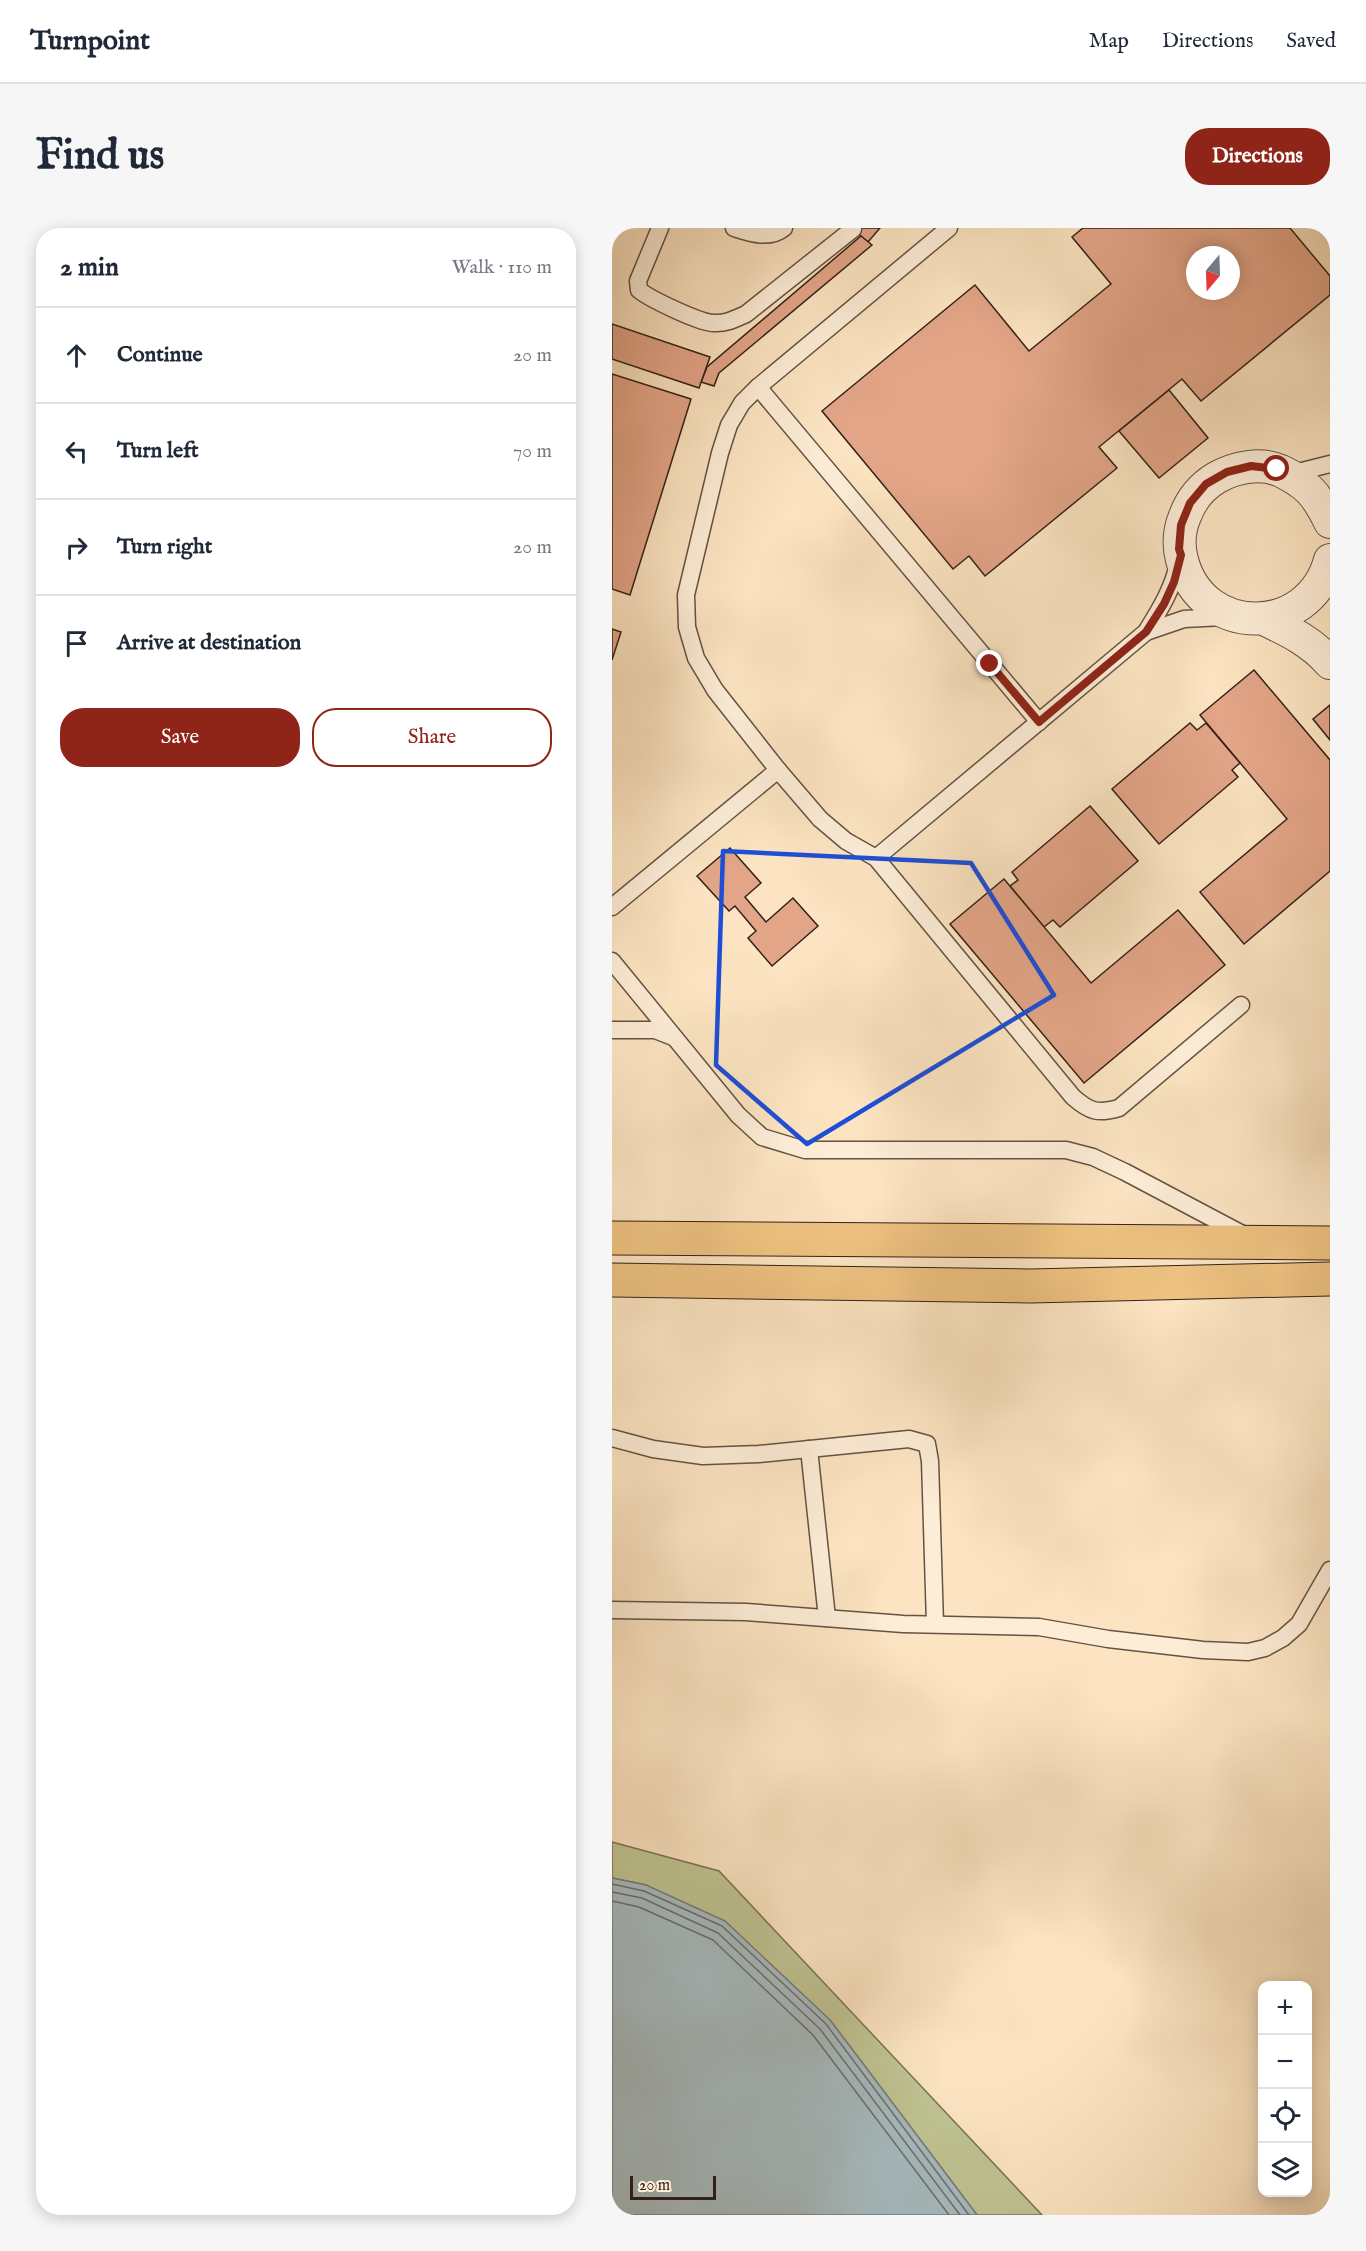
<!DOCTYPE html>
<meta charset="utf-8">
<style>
:root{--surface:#fff;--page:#f6f6f7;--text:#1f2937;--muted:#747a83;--line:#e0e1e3;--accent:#8f2418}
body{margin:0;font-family:"IM FELL English",serif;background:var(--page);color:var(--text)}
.controls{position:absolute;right:18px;bottom:18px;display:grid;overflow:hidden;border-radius:12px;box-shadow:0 3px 15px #0003}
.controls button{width:54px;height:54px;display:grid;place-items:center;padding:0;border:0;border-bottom:2px solid var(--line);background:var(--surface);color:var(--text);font:30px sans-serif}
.compass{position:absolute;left:574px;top:18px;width:54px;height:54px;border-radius:50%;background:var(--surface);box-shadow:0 3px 15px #0003;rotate:199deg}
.scale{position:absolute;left:18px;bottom:15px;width:86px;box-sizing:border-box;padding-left:6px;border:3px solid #332119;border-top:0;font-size:16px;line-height:21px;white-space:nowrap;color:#332119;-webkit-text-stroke:4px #fdedd7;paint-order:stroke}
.stop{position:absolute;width:18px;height:18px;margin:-14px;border:4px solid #8f2418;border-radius:50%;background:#fff}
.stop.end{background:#8f2418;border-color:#fff;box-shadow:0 2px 6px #0008}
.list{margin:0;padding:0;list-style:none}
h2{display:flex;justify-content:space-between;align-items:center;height:78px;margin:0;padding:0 24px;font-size:26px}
h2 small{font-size:20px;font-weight:400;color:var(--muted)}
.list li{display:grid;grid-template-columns:39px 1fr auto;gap:18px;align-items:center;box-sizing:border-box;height:96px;padding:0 24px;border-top:2px solid var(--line)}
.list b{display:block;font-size:22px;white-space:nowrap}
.list em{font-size:20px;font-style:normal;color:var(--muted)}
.actions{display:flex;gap:12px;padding:18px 24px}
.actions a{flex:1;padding:14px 0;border:2px solid var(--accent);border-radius:24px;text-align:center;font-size:21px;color:var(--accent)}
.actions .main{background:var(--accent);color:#fff}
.icon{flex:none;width:33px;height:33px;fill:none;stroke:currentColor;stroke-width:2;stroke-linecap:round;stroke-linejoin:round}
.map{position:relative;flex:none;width:718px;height:1987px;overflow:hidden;border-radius:24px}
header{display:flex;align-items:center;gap:36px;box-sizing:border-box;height:84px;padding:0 30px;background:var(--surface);border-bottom:2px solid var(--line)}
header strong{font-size:28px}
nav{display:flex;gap:33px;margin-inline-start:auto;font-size:21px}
.intro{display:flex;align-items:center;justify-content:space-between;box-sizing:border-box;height:144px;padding:0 36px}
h1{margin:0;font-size:42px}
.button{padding:15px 27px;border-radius:24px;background:var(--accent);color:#fff;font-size:21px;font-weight:700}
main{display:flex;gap:36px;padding:0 36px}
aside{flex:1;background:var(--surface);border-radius:24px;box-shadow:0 3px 15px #0003}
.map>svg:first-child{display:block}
.green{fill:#c0c493;stroke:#7a7256;stroke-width:1.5}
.water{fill:#a6bbc0;stroke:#787d7d;stroke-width:1.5}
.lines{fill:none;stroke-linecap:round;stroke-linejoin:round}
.shore{stroke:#6c6e6c;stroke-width:1.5}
.building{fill:#e3a588;stroke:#332119;stroke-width:1.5;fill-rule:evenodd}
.service-casing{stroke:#655243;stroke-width:19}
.minor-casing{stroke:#655243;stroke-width:34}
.primary-casing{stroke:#332119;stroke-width:35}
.service{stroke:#fdedd7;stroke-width:16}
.minor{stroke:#fdedd7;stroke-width:32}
.primary{stroke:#eec281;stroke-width:33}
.route{stroke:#8f2418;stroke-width:8}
.marked{fill:none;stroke:#1d4ed8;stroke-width:4.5;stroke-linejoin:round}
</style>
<header>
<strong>Turnpoint</strong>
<nav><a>Map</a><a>Directions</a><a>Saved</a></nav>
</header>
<div class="intro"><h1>Find us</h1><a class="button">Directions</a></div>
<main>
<aside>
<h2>2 min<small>Walk · 110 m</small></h2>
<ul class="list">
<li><svg class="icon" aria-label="ahead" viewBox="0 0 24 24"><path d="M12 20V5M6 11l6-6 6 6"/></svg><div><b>Continue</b></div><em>20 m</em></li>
<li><svg class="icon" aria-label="left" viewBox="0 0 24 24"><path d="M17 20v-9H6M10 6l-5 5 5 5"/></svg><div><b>Turn left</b></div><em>70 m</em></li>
<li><svg class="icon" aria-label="right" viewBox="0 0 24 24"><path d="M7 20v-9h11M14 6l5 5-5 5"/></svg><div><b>Turn right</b></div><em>20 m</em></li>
<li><svg class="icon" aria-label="arrive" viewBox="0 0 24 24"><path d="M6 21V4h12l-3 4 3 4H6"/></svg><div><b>Arrive at destination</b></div></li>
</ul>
<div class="actions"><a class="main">Save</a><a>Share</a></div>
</aside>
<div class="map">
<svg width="718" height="1987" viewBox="0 0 718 1987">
<rect width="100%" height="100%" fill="#fce4c2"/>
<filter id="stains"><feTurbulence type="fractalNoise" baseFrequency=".00333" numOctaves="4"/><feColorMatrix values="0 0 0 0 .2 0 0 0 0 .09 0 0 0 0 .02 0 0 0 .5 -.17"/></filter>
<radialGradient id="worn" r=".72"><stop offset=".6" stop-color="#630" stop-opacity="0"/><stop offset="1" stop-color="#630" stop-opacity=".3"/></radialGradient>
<!-- green -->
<polygon class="green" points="0,1614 107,1643 430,1987 365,1987 218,1792 34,1657 0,1650"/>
<!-- water -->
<polygon class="water" points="0,1650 34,1657 113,1693 218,1792 365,1987 0,1987"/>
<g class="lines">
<!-- shore -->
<g class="shore">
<polyline points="0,1656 32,1663 110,1698 214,1796 357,1987"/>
<polyline points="0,1664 30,1670 106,1705 208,1801 348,1987"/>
<polyline points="0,1673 27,1679 101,1712 201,1807 337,1987"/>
</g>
</g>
<!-- building -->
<g class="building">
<polygon points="239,0 268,0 256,14"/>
<path d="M471,0H678L718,48V67L589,173L570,151L487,219L505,240L373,348L357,328L341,341L210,183L363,57L417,123L499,56L460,9ZM583,27H619V63H583Z"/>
<polygon points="249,8 260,17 107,145 102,158 89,154 95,139"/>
<polygon points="0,96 98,129 87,160 0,131"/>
<polygon points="0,146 79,171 18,367 0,361"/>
<polygon points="557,162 596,210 547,250 507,203"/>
<polygon points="0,401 9,404 0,432"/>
<polygon points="642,442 718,532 718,643 632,716 588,664 675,591 588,487"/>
<polygon points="718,477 718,512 701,491"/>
<polygon points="578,495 585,502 594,495 628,535 620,542 626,549 547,616 500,561"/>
<polygon points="478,578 526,633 448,699 441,692 432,699 398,658 406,652 400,644"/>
<polygon points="118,620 149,655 133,669 154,694 181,670 206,698 160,738 136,710 144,703 123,678 117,683 85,648"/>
<polygon points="392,651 479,755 566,682 613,737 472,855 338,696"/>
</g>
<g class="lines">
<defs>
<g id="service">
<path d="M48,0L26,53L27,62C38,71 88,95 102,95C113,96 123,91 134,86L241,1"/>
<path d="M122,0C138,5 157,12 172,0"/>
<polyline points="146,159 427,494"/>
<polyline points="678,246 718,236"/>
<polyline points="534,404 572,391 612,389"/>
<path d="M166,542L208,591L234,613L264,630L461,869C478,884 486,886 507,880L629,777"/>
<path d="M264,630L534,404C549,380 561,360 567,333"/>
<polyline points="0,679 166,542 103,462 84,430 75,399 74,367 108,225 117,197 130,175 146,159 337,0"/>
<polyline points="0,733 126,887 150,909 193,922 454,922 481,929 513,944 634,1008"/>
<polyline points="0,802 43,802 61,809"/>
<polyline points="0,1210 41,1221 91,1228 147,1226 297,1211 315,1216 318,1233 323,1396"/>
<polyline points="197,1221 215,1390"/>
<polyline points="0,1382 134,1384 291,1396 427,1399 496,1411 591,1422 636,1424 653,1420 671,1410 687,1396 718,1342"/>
</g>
<g id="minor">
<path d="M718,294C705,267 696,256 669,243C649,234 623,239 604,250C589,259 579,272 573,288C567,302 566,317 570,332C590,410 697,410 718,332"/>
<path d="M652,391C677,403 700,414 718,435"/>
</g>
<g id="primary">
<polyline points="0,1010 718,1015"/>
<polyline points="0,1052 419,1058 718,1051"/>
</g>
</defs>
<!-- service casing -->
<use href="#service" class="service-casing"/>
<!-- minor casing -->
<use href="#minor" class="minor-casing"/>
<!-- primary casing -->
<use href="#primary" class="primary-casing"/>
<!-- service -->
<use href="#service" class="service"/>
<!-- minor -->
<use href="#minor" class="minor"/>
<!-- primary -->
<use href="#primary" class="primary"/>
</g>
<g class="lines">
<!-- route -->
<polyline class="route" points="378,436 427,494 534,404 552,376 562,354 569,327 567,321 569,297 578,275 594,256 615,244 639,238 665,241"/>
</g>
<!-- marked area -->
<path class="marked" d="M111,623L359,635L442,767L195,916L104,837Z"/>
<rect width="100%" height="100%" filter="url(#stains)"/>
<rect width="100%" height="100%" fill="url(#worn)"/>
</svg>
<div class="controls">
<button>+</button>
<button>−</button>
<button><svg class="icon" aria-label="locate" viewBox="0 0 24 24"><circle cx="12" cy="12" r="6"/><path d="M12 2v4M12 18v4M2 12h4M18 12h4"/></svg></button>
<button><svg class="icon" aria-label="layers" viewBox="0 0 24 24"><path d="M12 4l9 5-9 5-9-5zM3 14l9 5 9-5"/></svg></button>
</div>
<svg class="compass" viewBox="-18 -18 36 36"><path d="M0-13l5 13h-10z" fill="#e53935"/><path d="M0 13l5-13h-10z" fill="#747a83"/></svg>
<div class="scale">20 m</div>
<div class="stop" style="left:665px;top:241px"></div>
<div class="stop end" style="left:378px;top:436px"></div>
</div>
</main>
